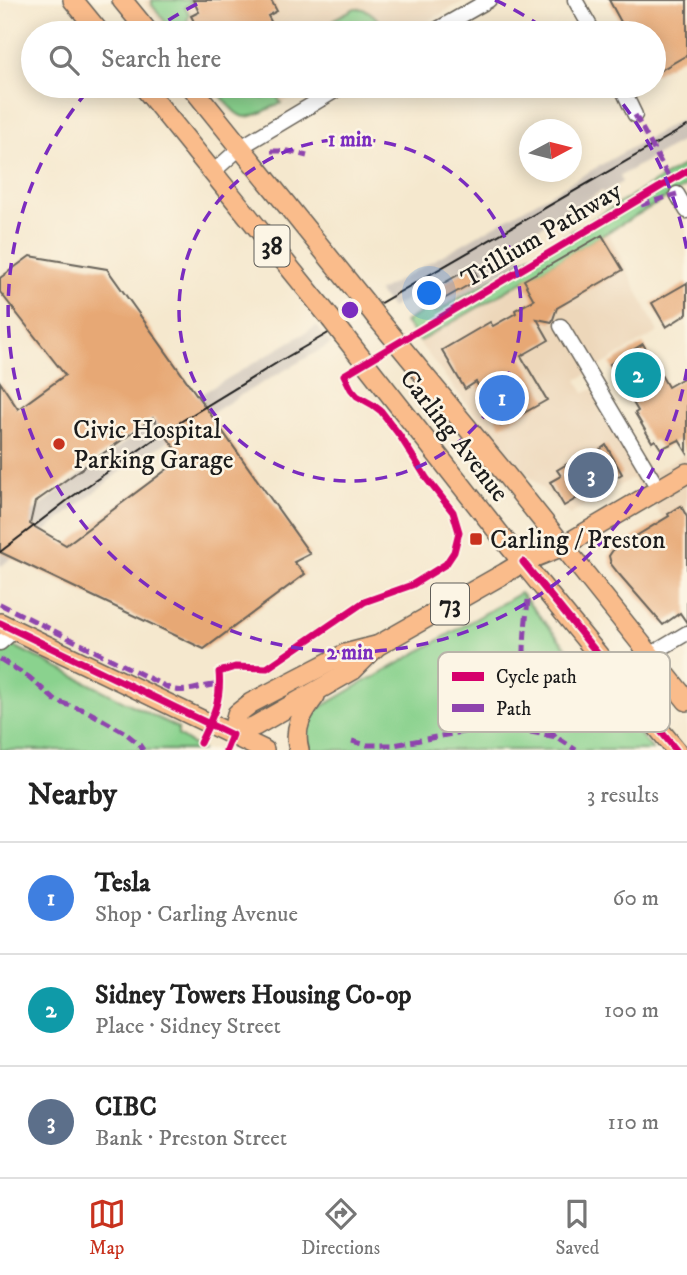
<!DOCTYPE html>
<meta charset="utf-8">
<style>
:root{--surface:#fff;--page:#f2f2f2;--text:#222;--muted:#767676;--line:#e0e0e0;--accent:#c8321e}
body{margin:0;font-family:"IM FELL DW Pica",serif;background:var(--page);color:var(--text)}
.compass{position:absolute;left:519px;top:119px;width:63px;height:63px;border-radius:50%;background:var(--surface);box-shadow:0 4px 18px #0003;rotate:83deg}
.you{position:absolute;left:430px;top:294px;width:24px;height:24px;margin:-18px;border:5px solid #fff;border-radius:50%;background:#1a73e8;box-shadow:0 0 0 10px #1a73e833}
.badge{display:grid;place-items:center;width:46px;height:46px;border-radius:50%;background:var(--accent);color:#fff;font-size:23px;font-weight:700}
.pin{position:absolute;translate:-50% -50%;border:4px solid #fff;box-shadow:0 2px 7px #0006}
.list{margin:0;padding:0;list-style:none}
h2{display:flex;justify-content:space-between;align-items:center;height:91px;margin:0;padding:0 28px;font-size:30px}
h2 small{font-size:23px;font-weight:400;color:var(--muted)}
.list li{display:grid;grid-template-columns:46px 1fr auto;gap:21px;align-items:center;box-sizing:border-box;height:112px;padding:0 28px;border-top:2px solid var(--line)}
.list b{display:block;font-size:26px;white-space:nowrap}
.list p{margin:0;font-size:23px;white-space:nowrap;color:var(--muted)}
.list em{font-size:23px;font-style:normal;color:var(--muted)}
.icon{flex:none;width:38px;height:38px;fill:none;stroke:currentColor;stroke-width:2;stroke-linecap:round;stroke-linejoin:round}
.map{position:relative;flex:none;width:687px;height:750px;overflow:hidden}
.search{position:absolute;background:var(--surface);box-shadow:0 4px 18px #0003;left:21px;right:21px;top:21px;height:77px;display:flex;align-items:center;gap:18px;box-sizing:border-box;padding:0 24px;border-radius:38px;color:var(--muted);font-size:26px}
.sheet{height:427px;background:var(--surface)}
nav{display:flex;justify-content:space-around;align-items:center;box-sizing:border-box;height:98px;border-top:2px solid var(--line);background:var(--surface);font-size:19px;color:var(--muted)}
nav a{display:grid;justify-items:center;gap:4px}
nav .on{color:var(--accent)}
.map>svg:first-child{display:block}
.built{fill:#edd7ba}
.industrial{fill:#ccc2b8}
.green{fill:#8ad28e;stroke:#537755;stroke-width:2}
.building{fill:#e7a875;fill-rule:evenodd}
.lines{fill:none;stroke-linecap:round;stroke-linejoin:round}
.minor-casing{stroke:#68635a;stroke-width:17}
.major-casing{stroke:#68635a;stroke-width:22}
.minor{stroke:#fff;stroke-width:14}
.major{stroke:#fabc8b;stroke-width:19}
.tram{stroke:#1c1c1c;stroke-width:2}
.major-bridge-casing{stroke:#68635a;stroke-width:22;stroke-linecap:butt}
.major-bridge{stroke:#fabc8b;stroke-width:19}
.quiet{stroke:#8e44ad;stroke-width:5;stroke-dasharray:10 5;stroke-linecap:butt}
.cycleway-casing{stroke:#fcf5e5;stroke-width:11}
.cycleway{stroke:#d6006c;stroke-width:7}
.ring{fill:none;stroke:#7b2cbf;stroke-width:3.5;stroke-dasharray:12 9}
.poi-dot{fill:#c8321e;stroke:#fcf5e5;stroke-width:2.5}
.labels{text-anchor:middle;stroke-width:5;stroke-linejoin:round;paint-order:stroke}
.shield{fill:#fcf5e5;stroke:#5f5d58;stroke-width:2}
.shield-label{font-size:24px;font-weight:bold;fill:#1c1c1c}
.street-label{font-size:26px;fill:#1c1c1c;stroke:#fcf5e5}
.poi-label{font-size:26px;fill:#1c1c1c;stroke:#fcf5e5;text-anchor:start}
.key{fill:#fcf5e5;stroke:#b9b4a9;stroke-width:2}
.key-label{font-size:19px;fill:#1c1c1c}
.centre{fill:#7b2cbf;stroke:#fcf5e5;stroke-width:3.5}
.ring-label{font-size:21px;text-anchor:middle;font-weight:bold;fill:#7b2cbf;stroke:#fcf5e5;stroke-width:5;stroke-linejoin:round;paint-order:stroke}
</style>
<div class="map">
<svg width="687" height="750" viewBox="0 0 687 750">
<rect width="100%" height="100%" fill="#fcf5e5"/>
<filter id="ink" filterUnits="userSpaceOnUse"><feTurbulence type="fractalNoise" baseFrequency=".0143" numOctaves="2"/><feDisplacementMap in="SourceGraphic" scale="14" xChannelSelector="R" yChannelSelector="G"/><feConvolveMatrix kernelMatrix="1 2 1 2 8 2 1 2 1" color-interpolation-filters="sRGB"/></filter>
<filter id="wash" filterUnits="userSpaceOnUse"><feTurbulence type="fractalNoise" baseFrequency=".00686" numOctaves="4" result="noise"/><feDisplacementMap in="SourceGraphic" scale="28" xChannelSelector="R" yChannelSelector="G"/><feGaussianBlur stdDeviation="1.57" result="paint"/><feColorMatrix in="noise" values="0 0 0 0 0 0 0 0 0 0 0 0 0 0 0 0 0 1.4 0 .05"/><feComposite in="paint" operator="in"/></filter>
<g filter="url(#wash)">
<rect width="100%" height="100%" fill="#f5e8ce"/>
<!-- built -->
<g class="built">
<polygon points="145,0 465,0 407,33 170,33 147,6"/>
<polygon points="212,86 314,86 254,117 245,118 236,114"/>
<polygon points="606,228 658,332 577,380 584,393 596,388 649,474 687,453 687,557 660,514 632,478 570,515 501,449 417,340"/>
</g>
<!-- industrial -->
<g class="industrial">
<polygon points="687,116 687,138 620,176 622,182 604,193 602,191 513,243 522,261 435,313 416,294 391,308 378,292"/>
<polygon points="317,326 331,344 239,396 117,474 0,567 0,537 97,462 157,420"/>
</g>
<!-- green -->
<g class="green">
<polygon points="152,0 191,0 192,2 185,7 189,14 187,22 195,33 174,33 152,5"/>
<path d="M355,8C369,7 381,20 384,33H332L331,29L334,19Z"/>
<path d="M214,86H242L248,95L264,98L274,91L281,103C239,124 242,123 214,86Z"/>
<polygon points="687,163 687,186 420,341 405,322 429,308 435,313"/>
<polygon points="520,593 653,750 308,750 305,746 308,719 315,711 369,679 375,677"/>
<polygon points="0,639 178,728 178,735 201,750 0,750"/>
</g>
<g id="blocks">
<!-- building -->
<g class="building">
<polygon points="193,0 271,0 277,11 268,16 273,25 258,33 212,33 209,29 200,33 191,16 199,12"/>
<polygon points="609,0 687,0 687,55 654,74 654,33 627,33"/>
<polygon points="602,235 623,270 557,308 552,322 537,319 549,340 521,356 547,400 501,426 493,413 488,413 485,410 486,400 476,382 465,389 442,350 490,322 493,326 516,313 515,310 534,300 526,286 527,285 524,280"/>
<path d="M30,256L107,269L310,554L294,562L305,574L204,649L0,552V382L18,409L65,375L0,292V278ZM153,418L182,458L66,545L30,524L35,502Z"/>
<polygon points="472,267 479,279 437,303 430,291"/>
<polygon points="687,283 687,314 666,327 652,303"/>
<polygon points="643,344 668,387 687,376 687,453 679,440 661,449 655,440 652,442 635,413 638,411 610,364"/>
<polygon points="606,445 622,474 602,486 601,484 564,506 550,482 561,476 557,470 579,457 583,465 594,454"/>
<polygon points="681,506 687,517 687,623 680,613 663,625 618,573 611,564 609,556 613,550 624,545 623,544 669,516 668,514"/>
</g>
</g>
</g>
<g filter="url(#ink)">
<use href="#blocks" fill-opacity="0" stroke="#68635a" stroke-width="2"/>
<g class="lines">
<defs>
<g id="minor">
<polyline points="575,0 594,33"/>
<polyline points="431,33 489,0"/>
<polyline points="621,86 635,115"/>
<polyline points="213,172 241,147 343,86"/>
<polyline points="677,194 687,211"/>
<polyline points="561,326 659,490"/>
<polyline points="0,643 15,630"/>
<polyline points="650,655 687,633"/>
</g>
<g id="major">
<polyline points="73,0 100,33"/>
<polyline points="122,0 149,33"/>
<polyline points="143,86 331,319"/>
<polyline points="191,86 364,301"/>
<polyline points="377,318 503,471 687,701"/>
<polyline points="344,336 506,542 676,750"/>
<polyline points="0,623 264,750"/>
<polyline points="232,735 255,726 353,670 377,646 505,573 523,562 563,546 687,473"/>
<polyline points="232,735 237,714 251,703 345,654 376,646"/>
<path d="M299,750C293,728 302,713 315,696"/>
</g>
</defs>
<!-- minor casing -->
<use href="#minor" class="minor-casing"/>
<!-- major casing -->
<use href="#major" class="major-casing"/>
<!-- minor -->
<use href="#minor" class="minor"/>
<!-- major -->
<use href="#major" class="major"/>
<!-- tram -->
<polyline class="tram" points="0,552 73,496 172,427 280,361 687,126"/>
<defs>
<g id="major-bridge">
<polyline points="364,301 377,318"/>
<polyline points="331,319 344,336"/>
</g>
</defs>
<!-- major-bridge casing -->
<use href="#major-bridge" class="major-bridge-casing"/>
<!-- major-bridge -->
<use href="#major-bridge" class="major-bridge"/>
<!-- quiet -->
<g class="quiet">
<polyline points="635,115 671,181"/>
<polyline points="271,151 288,151 307,156"/>
<polyline points="641,205 677,194"/>
<path d="M528,600C524,639 518,679 539,714C544,722 550,729 556,737"/>
<path d="M0,604L171,689C188,694 203,684 220,685"/>
<polyline points="0,659 29,677 56,701 87,711 124,732 139,744 143,750"/>
<polyline points="352,741 367,745 394,745 473,730 495,728 521,730 556,737 576,750"/>
</g>
<defs>
<g id="cycleway">
<polyline points="523,562 676,750"/>
<polyline points="0,623 232,735 226,750"/>
<path d="M200,743C212,718 222,701 219,672L235,667L267,668L364,602L412,585L446,564L454,552L459,532L453,512L427,479L400,436L381,411L373,405L357,396L351,389L344,375L687,171"/>
</g>
</defs>
<!-- cycleway casing -->
<use href="#cycleway" class="cycleway-casing"/>
<!-- cycleway -->
<use href="#cycleway" class="cycleway"/>
</g>
</g>
<!-- distance rings -->
<g class="ring">
<circle cx="350" cy="310" r="171"/>
<path d="M687 369A342 342 0 1 1 90 88M151 32A342 342 0 0 1 205 0M495 0A342 342 0 0 1 549 32M610 88A342 342 0 0 1 687 251"/>
</g>
<!-- markers -->
<g class="poi-dot">
<circle cx="59" cy="444" r="7"/>
<rect x="469" y="532" width="14" height="14" rx="3.5"/>
</g>
<g class="labels">
<!-- shield labels -->
<g class="shield">
<rect x="254.5" y="225.5" width="35" height="41" rx="5"/>
<rect x="431" y="583.5" width="38" height="41" rx="5"/>
</g>
<g class="shield-label">
<text x="272" y="254">38</text>
<text x="450" y="612">73</text>
</g>
<!-- street labels -->
<g class="street-label">
<text transform="translate(541 234) rotate(-31)" y="9">Trillium Pathway</text>
<text transform="translate(455 435) rotate(52)" y="9">Carling Avenue</text>
</g>
<!-- poi labels -->
<g class="poi-label">
<text x="73" y="438">Civic Hospital<tspan x="73" dy="30">Parking Garage</tspan></text>
<text x="490" y="548">Carling / Preston</text>
</g>
</g>
<!-- legend -->
<rect x="438" y="652" width="232" height="80" rx="10" class="key"/>
<rect x="452" y="672" width="32" height="9" fill="#d6006c"/>
<rect x="452" y="704" width="32" height="8" fill="#8e44ad"/>
<g class="key-label">
<text x="496" y="683">Cycle path</text>
<text x="496" y="715">Path</text>
</g>
<circle cx="350" cy="310" r="10" class="centre"/>
<g class="ring-label">
<text x="350" y="146">1 min</text>
<text x="350" y="659">2 min</text>
</g>
</svg>
<svg class="compass" viewBox="-18 -18 36 36"><path d="M0-13l5 13h-10z" fill="#e53935"/><path d="M0 13l5-13h-10z" fill="#767676"/></svg>
<div class="you"></div>
<div class="pin badge" style="left:502px;top:398px;background:#3f7fe0">1</div>
<div class="pin badge" style="left:638px;top:375px;background:#0f9aa8">2</div>
<div class="pin badge" style="left:591px;top:475px;background:#5c6f8a">3</div>
<div class="search"><svg class="icon" aria-label="search" viewBox="0 0 24 24"><circle cx="10" cy="10" r="6"/><path d="M15 15l6 6"/></svg>Search here</div>
</div>
<section class="sheet">
<h2>Nearby<small>3 results</small></h2>
<ul class="list">
<li><span class="badge" style="background:#3f7fe0">1</span><div><b>Tesla</b><p>Shop · Carling Avenue</p></div><em>60 m</em></li>
<li><span class="badge" style="background:#0f9aa8">2</span><div><b>Sidney Towers Housing Co-op</b><p>Place · Sidney Street</p></div><em>100 m</em></li>
<li><span class="badge" style="background:#5c6f8a">3</span><div><b>CIBC</b><p>Bank · Preston Street</p></div><em>110 m</em></li>
</ul>
</section>
<nav>
<a class="on"><svg class="icon" aria-label="map" viewBox="0 0 24 24"><path d="M3 6l6-2 6 2 6-2v14l-6 2-6-2-6 2zM9 4v14M15 6v14"/></svg>Map</a>
<a><svg class="icon" aria-label="directions" viewBox="0 0 24 24"><path d="M12 3l9 9-9 9-9-9zM9 14v-3h6M13 9l2 2-2 2"/></svg>Directions</a>
<a><svg class="icon" aria-label="saved" viewBox="0 0 24 24"><path d="M7 4h10v16l-5-4-5 4z"/></svg>Saved</a>
</nav>
